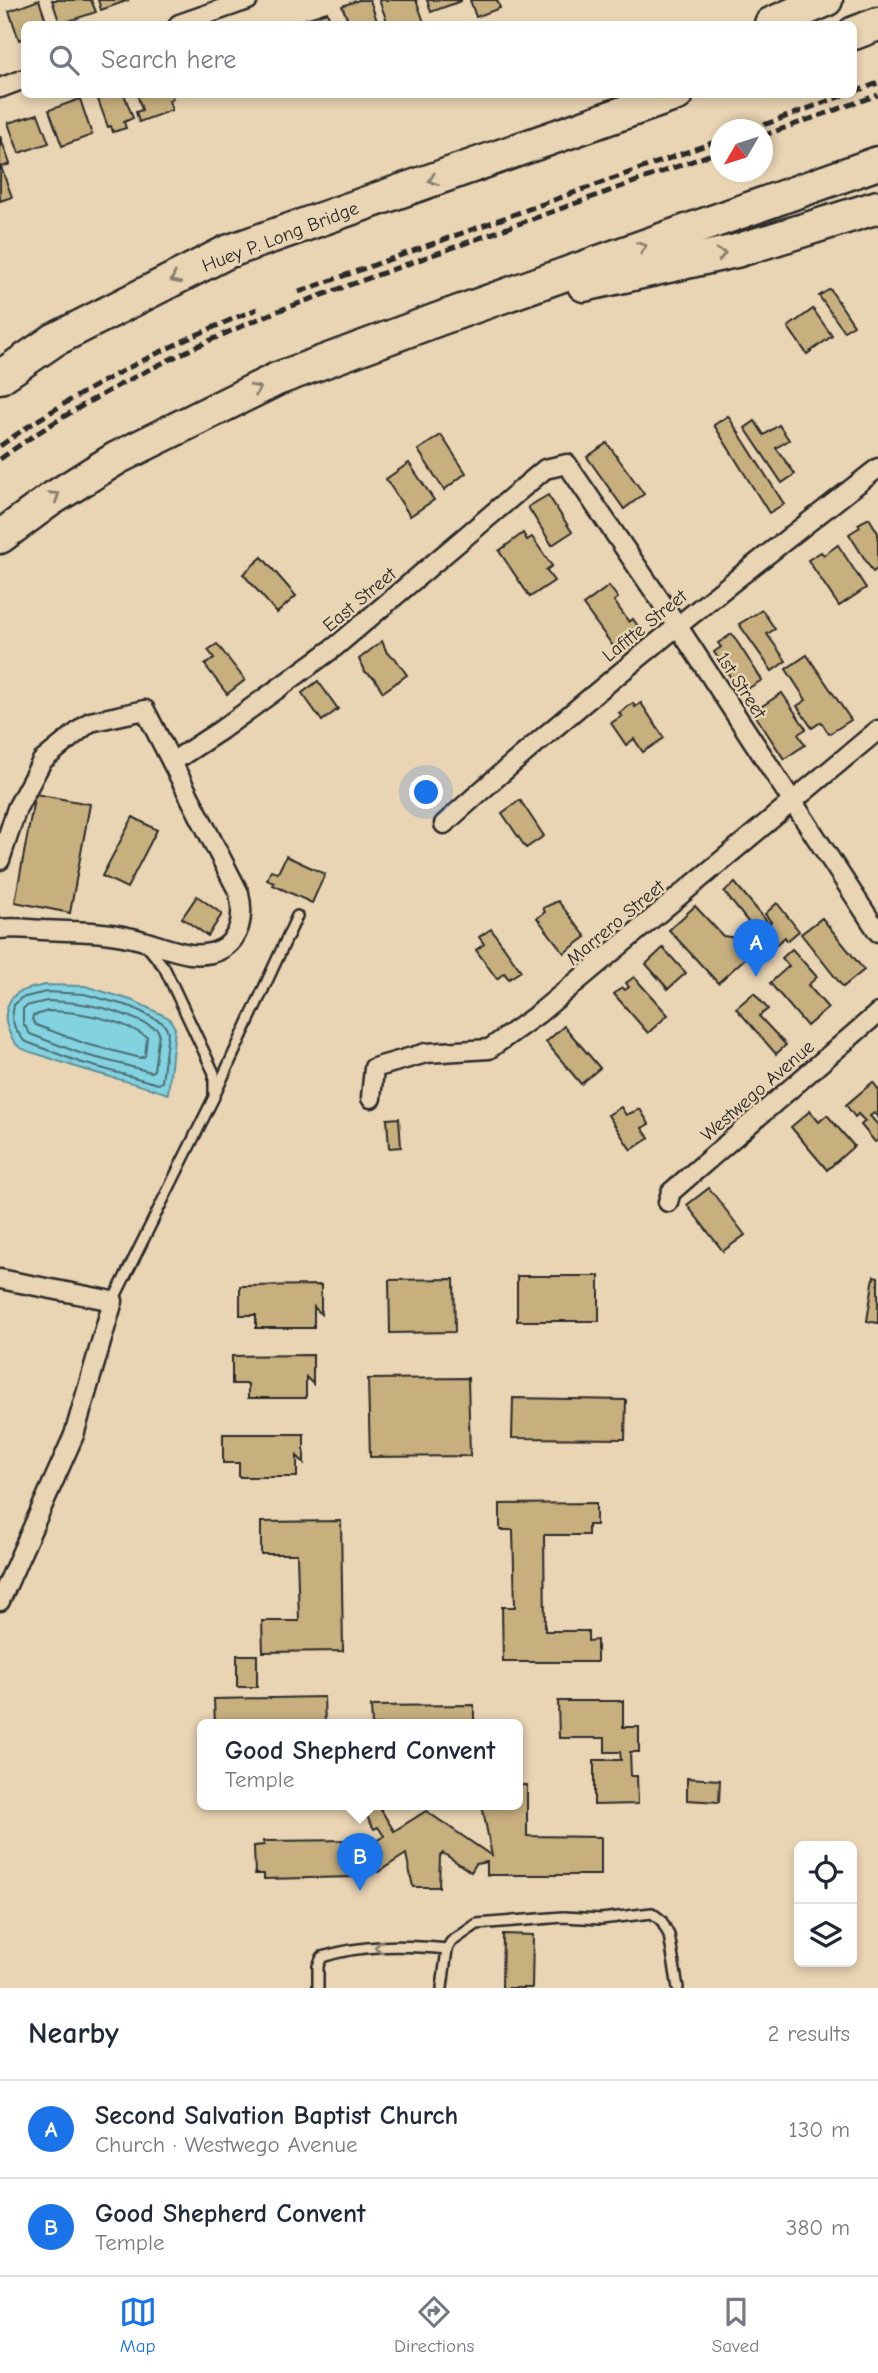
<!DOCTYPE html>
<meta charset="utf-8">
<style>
:root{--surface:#fff;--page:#f6f6f7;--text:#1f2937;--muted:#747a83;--line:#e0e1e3;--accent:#1a73e8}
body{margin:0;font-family:"Comic Neue",sans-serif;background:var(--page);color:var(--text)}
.controls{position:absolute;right:21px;bottom:21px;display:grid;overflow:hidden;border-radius:10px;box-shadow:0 4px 10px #0003}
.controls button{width:63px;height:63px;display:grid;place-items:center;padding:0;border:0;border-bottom:2px solid var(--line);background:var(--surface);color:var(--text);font:35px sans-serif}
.compass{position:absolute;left:710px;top:119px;width:63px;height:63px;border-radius:50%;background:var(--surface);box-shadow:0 4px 10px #0003;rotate:231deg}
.you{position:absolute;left:427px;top:793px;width:24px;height:24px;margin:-18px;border:5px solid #fff;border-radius:50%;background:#1a73e8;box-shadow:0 0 0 10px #1a73e833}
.badge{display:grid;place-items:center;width:46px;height:46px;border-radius:50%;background:var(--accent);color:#fff;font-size:23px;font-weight:700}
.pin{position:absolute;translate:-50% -58px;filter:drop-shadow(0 2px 4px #0008)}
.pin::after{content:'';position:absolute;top:37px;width:24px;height:21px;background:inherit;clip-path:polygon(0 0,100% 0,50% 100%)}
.popup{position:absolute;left:197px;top:1719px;width:326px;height:91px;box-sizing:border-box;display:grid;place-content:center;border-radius:10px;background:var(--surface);filter:drop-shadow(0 2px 5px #0005);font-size:23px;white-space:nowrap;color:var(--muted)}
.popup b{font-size:26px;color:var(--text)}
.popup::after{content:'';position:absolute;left:50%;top:100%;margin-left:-14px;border:14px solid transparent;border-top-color:var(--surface)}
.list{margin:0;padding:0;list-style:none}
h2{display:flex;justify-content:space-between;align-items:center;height:91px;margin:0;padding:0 28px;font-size:30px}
h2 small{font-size:23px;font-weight:400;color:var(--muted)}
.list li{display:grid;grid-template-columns:46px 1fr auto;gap:21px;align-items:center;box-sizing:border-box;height:98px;padding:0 28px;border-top:2px solid var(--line)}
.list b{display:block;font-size:26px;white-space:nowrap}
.list p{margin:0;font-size:23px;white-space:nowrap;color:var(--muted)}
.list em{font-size:23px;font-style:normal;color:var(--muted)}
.icon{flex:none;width:38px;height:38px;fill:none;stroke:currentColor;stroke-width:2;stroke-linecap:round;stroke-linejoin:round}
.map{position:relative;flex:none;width:878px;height:1988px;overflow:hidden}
.search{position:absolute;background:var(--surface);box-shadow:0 4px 10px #0003;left:21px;right:21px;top:21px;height:77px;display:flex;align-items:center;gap:18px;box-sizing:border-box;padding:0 24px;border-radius:10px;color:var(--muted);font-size:26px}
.sheet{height:287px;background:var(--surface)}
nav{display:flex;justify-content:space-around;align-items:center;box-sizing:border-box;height:98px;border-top:2px solid var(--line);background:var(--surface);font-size:19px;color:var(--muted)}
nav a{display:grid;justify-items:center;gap:4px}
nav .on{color:var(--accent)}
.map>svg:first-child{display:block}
.water{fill:#83d2e0;stroke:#608f98;stroke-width:2}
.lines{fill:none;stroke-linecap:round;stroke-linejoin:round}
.shore{stroke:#4e6e73;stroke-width:2}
.building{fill:#c7af7e;stroke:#2b2b2b;stroke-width:2}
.lane-casing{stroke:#2b2b2b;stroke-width:14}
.street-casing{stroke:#2b2b2b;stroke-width:23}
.highway-casing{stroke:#2b2b2b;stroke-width:37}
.lane{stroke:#e9d4b3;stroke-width:9}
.street{stroke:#e9d4b3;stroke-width:18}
.highway{stroke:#e9d4b3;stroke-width:32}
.rail{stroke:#2b2b2b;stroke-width:5;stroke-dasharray:10 5;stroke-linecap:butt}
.oneway{stroke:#8a806f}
.labels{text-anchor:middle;stroke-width:5;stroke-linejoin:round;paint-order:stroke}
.street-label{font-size:19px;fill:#2b2b2b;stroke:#e9d4b3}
</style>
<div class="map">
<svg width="878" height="1988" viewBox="0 0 878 1988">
<rect width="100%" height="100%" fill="#e9d4b3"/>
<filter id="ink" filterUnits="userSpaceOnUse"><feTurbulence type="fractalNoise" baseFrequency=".0143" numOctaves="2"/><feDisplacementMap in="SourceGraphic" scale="14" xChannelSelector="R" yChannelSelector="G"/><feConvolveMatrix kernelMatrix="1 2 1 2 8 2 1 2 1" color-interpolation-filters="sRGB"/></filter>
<g filter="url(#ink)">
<!-- water -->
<path class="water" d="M45,985L85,986L134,1001L169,1018L175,1028L168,1094C127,1080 85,1072 44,1056C37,1054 25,1051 19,1047C11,1040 4,1023 6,1013C10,989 25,990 45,985Z"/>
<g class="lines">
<!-- shore -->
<g class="shore">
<polygon points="46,992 84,994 132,1007 163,1023 168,1031 162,1082 158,1084 79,1062 24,1041 15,1028 12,1018 14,1005 21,998"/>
<path d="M47,1001C91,1002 118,1010 157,1029L159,1033L154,1070L151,1072L82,1054L30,1034L23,1023V1009L26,1006Z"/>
<path d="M48,1011C83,1012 117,1018 147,1037L145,1056L141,1058L86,1044L36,1025L32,1019L33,1016Z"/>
</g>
</g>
<!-- building -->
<g class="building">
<polygon points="39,0 47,24 24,24 24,38 19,40 9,11"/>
<polygon points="52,0 91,0 96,12 60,24"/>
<polygon points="98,0 129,0 101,10"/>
<polygon points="359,0 370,0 378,24 346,24 349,23 342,6"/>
<polygon points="379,0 416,0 424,22 416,24 388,24"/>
<polygon points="427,0 461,0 461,1 431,12"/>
<polygon points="470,0 497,0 500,8 476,17"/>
<polygon points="327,12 332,24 297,24 296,22"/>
<polygon points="96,94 124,94 133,118 124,122 126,128 113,132 111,126 108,127"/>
<polygon points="137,94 171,94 173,99 169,100 172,110 139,122 136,112 142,110"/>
<polygon points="80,99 92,135 62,146 49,110"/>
<polygon points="38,114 49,143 19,153 8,123"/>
<polygon points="0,136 10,164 1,167 12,197 0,201"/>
<polygon points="830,289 854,325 844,331 819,296"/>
<polygon points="813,309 832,336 807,354 788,327"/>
<polygon points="728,416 784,504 769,513 714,425"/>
<polygon points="755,421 764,435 779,425 789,440 776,448 795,474 782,483 745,428"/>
<polygon points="441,435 466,473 444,490 418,450"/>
<polygon points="607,443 644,494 624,509 587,457"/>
<polygon points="409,463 434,500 410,516 386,479"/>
<polygon points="548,495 572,532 552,545 528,507"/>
<polygon points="869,518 878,533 878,568 873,572 849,534 860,527 858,524"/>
<polygon points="523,533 527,540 532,537 552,566 546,570 554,581 530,597 499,551"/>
<polygon points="838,545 866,588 839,606 808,560 821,552 824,555"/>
<polygon points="262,557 296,596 277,613 243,574"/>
<polygon points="609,586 618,598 614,601 629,622 633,619 642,632 616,650 583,605"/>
<polygon points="762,610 775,629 767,634 786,661 772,671 739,624"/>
<polygon points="732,634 762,680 741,693 714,652 721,647 718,643"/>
<polygon points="382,641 387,653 395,658 407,675 383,692 374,678 364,671 359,659"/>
<polygon points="217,644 245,680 227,694 205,665 214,658 208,650"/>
<polygon points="807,655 851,720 829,734 821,722 812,728 797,706 806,700 786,669"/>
<polygon points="318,681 338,709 322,721 302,693"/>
<polygon points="782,693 806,729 798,734 805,745 784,759 753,712"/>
<polygon points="633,703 635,707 641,703 664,738 643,752 634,739 626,745 611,723 622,716 619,713"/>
<polygon points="35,794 90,804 70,913 15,902"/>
<polygon points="520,800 544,836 526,848 502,813"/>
<polygon points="133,817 157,830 127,888 102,876"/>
<polygon points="286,856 325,874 312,903 273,885 274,883 267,880 271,870 278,873"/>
<polygon points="735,883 769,924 771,922 765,914 777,903 799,931 787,941 785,937 766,953 753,937 755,935 747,925 749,923 724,892"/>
<polygon points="197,896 222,914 208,936 182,918"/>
<polygon points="558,901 586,937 564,953 537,918 545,912 543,908"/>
<polygon points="695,906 723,936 737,938 751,953 718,983 669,930"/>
<polygon points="822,918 864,970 843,987 801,934"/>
<polygon points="491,929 521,971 509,979 504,973 497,979 476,950 484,944 479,937"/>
<polygon points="663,948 686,973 668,989 646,964"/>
<polygon points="792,949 817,977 808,985 828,1008 807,1026 770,983 789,966 782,958"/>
<polygon points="634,977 668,1015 648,1033 614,994 622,987 625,990 629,987 626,983"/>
<polygon points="754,993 768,1009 759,1016 786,1045 776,1054 736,1008"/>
<polygon points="564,1026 600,1068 581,1084 546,1042"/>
<polygon points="873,1082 878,1089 878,1117 874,1113 870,1116 878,1125 878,1140 875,1142 861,1125 865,1121 858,1114 855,1117 846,1105"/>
<polygon points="621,1107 626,1115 640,1109 649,1124 642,1128 649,1138 631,1150 608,1115"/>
<polygon points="810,1111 819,1122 827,1115 854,1146 827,1170 791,1127"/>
<polygon points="399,1118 401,1147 389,1148 387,1119"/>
<polygon points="709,1188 745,1235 723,1251 687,1205"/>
<rect x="517" y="1276" width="82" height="45"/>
<polygon points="874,1276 878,1277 878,1323 867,1321"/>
<polygon points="454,1279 455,1332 390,1333 389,1280"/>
<polygon points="321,1285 321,1314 314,1307 314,1328 256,1328 256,1315 240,1315 240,1286"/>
<polygon points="313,1355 313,1384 306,1377 306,1398 248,1398 248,1384 232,1384 232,1356"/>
<polygon points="468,1378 470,1456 370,1457 368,1379"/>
<polygon points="513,1398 626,1400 625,1439 512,1438"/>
<polygon points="223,1434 304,1434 304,1463 297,1456 297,1477 239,1477 239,1463 223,1463"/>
<polygon points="596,1503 596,1525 588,1525 588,1535 544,1535 545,1631 588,1631 588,1641 597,1640 597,1662 503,1662 502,1607 515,1607 513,1530 500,1530 500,1504"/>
<polygon points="341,1521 343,1651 263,1652 262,1621 299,1621 297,1554 261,1554 261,1522"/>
<rect x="237" y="1655" width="20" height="32"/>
<polygon points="324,1697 325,1725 215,1725 214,1699"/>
<polygon points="558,1701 623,1701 623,1727 639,1727 639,1752 630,1752 631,1776 637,1776 638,1804 594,1805 594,1760 621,1760 620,1752 605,1752 605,1738 559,1738"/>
<polygon points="474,1705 474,1725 372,1725 371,1706"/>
<polygon points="687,1778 720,1780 719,1802 687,1800"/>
<polygon points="518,1785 527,1785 527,1836 601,1837 601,1875 487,1875 487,1862 476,1864 471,1872 443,1853 440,1856 439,1887 413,1887 406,1854 378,1872 363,1849 384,1836 378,1827 374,1829 365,1813 378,1805 394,1831 426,1811 492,1856 482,1805 518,1805"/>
<polygon points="356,1840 357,1849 363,1849 364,1875 356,1877 264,1879 264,1874 255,1874 254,1846 264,1845 263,1841"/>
<polygon points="503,1934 533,1935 532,1988 502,1988"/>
</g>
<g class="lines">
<defs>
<g id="lane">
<polyline points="216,1092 297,916"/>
<polyline points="113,1301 214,1097 214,1073 164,967 146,945"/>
<path d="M318,1988V1966L322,1957C363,1944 404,1945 447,1949"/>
<polyline points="442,1988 447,1949 451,1942 477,1924 563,1917 601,1919 652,1913 661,1920 669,1935 678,1988"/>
</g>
<g id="street">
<polyline points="179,24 248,0"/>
<polyline points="0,88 24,79"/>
<polyline points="172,762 221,730 335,647 545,469 567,464 677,625 878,932"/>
<path d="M444,824C583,699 730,583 878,468"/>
<path d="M0,860L17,808L42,761L90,722L145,710L239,893C247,929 232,958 190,954C169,951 149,941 128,937C100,931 71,931 43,930C29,929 13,927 0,929"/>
<polyline points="371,1098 374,1068 426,1053 489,1049 538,1014 878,730"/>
<polyline points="668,1202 671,1192 878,1013"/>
<polyline points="0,1279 113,1301 74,1435 0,1601"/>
</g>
<g id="highway">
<polyline points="771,24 826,0"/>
<polyline points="854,33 878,24"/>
<polyline points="584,285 736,251 878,207"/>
<polyline points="0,377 54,340 227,252 677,94"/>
<polyline points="0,537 50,500 117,458 277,379 439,319 878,163"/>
</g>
</defs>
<!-- lane casing -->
<use href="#lane" class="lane-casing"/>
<!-- street casing -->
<use href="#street" class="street-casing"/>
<!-- highway casing -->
<use href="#highway" class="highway-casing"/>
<!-- lane -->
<use href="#lane" class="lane"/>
<!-- street -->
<use href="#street" class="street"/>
<!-- highway -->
<use href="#highway" class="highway"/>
<!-- rail -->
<g class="rail">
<polyline points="854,92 878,83"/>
<polyline points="750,130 847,94"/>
<polyline points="762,136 878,95"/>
<polyline points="299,292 720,140"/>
<path d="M0,446C76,391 170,344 257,309"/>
<path d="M0,459C84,398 180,352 275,312L720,151"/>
</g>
</g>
<!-- one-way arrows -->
<defs><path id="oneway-chevron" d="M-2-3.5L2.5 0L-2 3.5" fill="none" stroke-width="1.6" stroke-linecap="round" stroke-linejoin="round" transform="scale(1.75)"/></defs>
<g class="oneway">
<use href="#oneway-chevron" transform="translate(433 180) rotate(161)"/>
<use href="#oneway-chevron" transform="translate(642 247) rotate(-20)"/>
<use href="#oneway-chevron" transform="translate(721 254) rotate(-13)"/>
<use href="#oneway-chevron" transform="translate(175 279) rotate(153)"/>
<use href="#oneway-chevron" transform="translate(256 389) rotate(-26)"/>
<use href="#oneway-chevron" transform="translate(55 496) rotate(-33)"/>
<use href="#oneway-chevron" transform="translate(379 1947) rotate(176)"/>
</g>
</g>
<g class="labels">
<!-- street labels -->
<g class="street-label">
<text transform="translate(280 236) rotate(-21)" y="7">Huey P. Long Bridge</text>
<text transform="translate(359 599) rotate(-40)" y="7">East Street</text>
<text transform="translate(644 625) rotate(-39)" y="7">Lafitte Street</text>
<text transform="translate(742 685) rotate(57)" y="7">1st Street</text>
<text transform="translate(615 922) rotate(-40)" y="7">Marrero Street</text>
<text transform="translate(757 1090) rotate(-41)" y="7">Westwego Avenue</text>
</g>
</g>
</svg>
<div class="controls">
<button><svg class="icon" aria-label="locate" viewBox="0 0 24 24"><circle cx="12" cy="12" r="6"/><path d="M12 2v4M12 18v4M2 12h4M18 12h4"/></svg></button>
<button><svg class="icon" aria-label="layers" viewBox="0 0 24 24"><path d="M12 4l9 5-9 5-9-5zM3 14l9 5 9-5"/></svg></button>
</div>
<svg class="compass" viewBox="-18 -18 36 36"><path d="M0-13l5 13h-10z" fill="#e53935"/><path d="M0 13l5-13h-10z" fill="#747a83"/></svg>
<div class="you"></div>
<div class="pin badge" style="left:756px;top:977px">A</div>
<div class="pin badge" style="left:360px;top:1891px">B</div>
<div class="popup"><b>Good Shepherd Convent</b>Temple</div>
<div class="search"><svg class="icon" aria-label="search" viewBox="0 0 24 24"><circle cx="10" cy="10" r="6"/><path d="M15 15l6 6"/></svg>Search here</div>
</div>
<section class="sheet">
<h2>Nearby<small>2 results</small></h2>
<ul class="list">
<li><span class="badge">A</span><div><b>Second Salvation Baptist Church</b><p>Church · Westwego Avenue</p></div><em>130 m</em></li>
<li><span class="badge">B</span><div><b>Good Shepherd Convent</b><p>Temple</p></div><em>380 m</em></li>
</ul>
</section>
<nav>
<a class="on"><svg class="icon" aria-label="map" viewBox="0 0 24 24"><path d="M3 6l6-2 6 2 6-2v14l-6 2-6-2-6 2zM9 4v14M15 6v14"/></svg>Map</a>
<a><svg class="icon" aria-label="directions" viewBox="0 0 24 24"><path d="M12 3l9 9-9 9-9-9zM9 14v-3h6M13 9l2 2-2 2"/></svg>Directions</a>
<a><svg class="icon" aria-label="saved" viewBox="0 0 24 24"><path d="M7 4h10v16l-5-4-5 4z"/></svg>Saved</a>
</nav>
